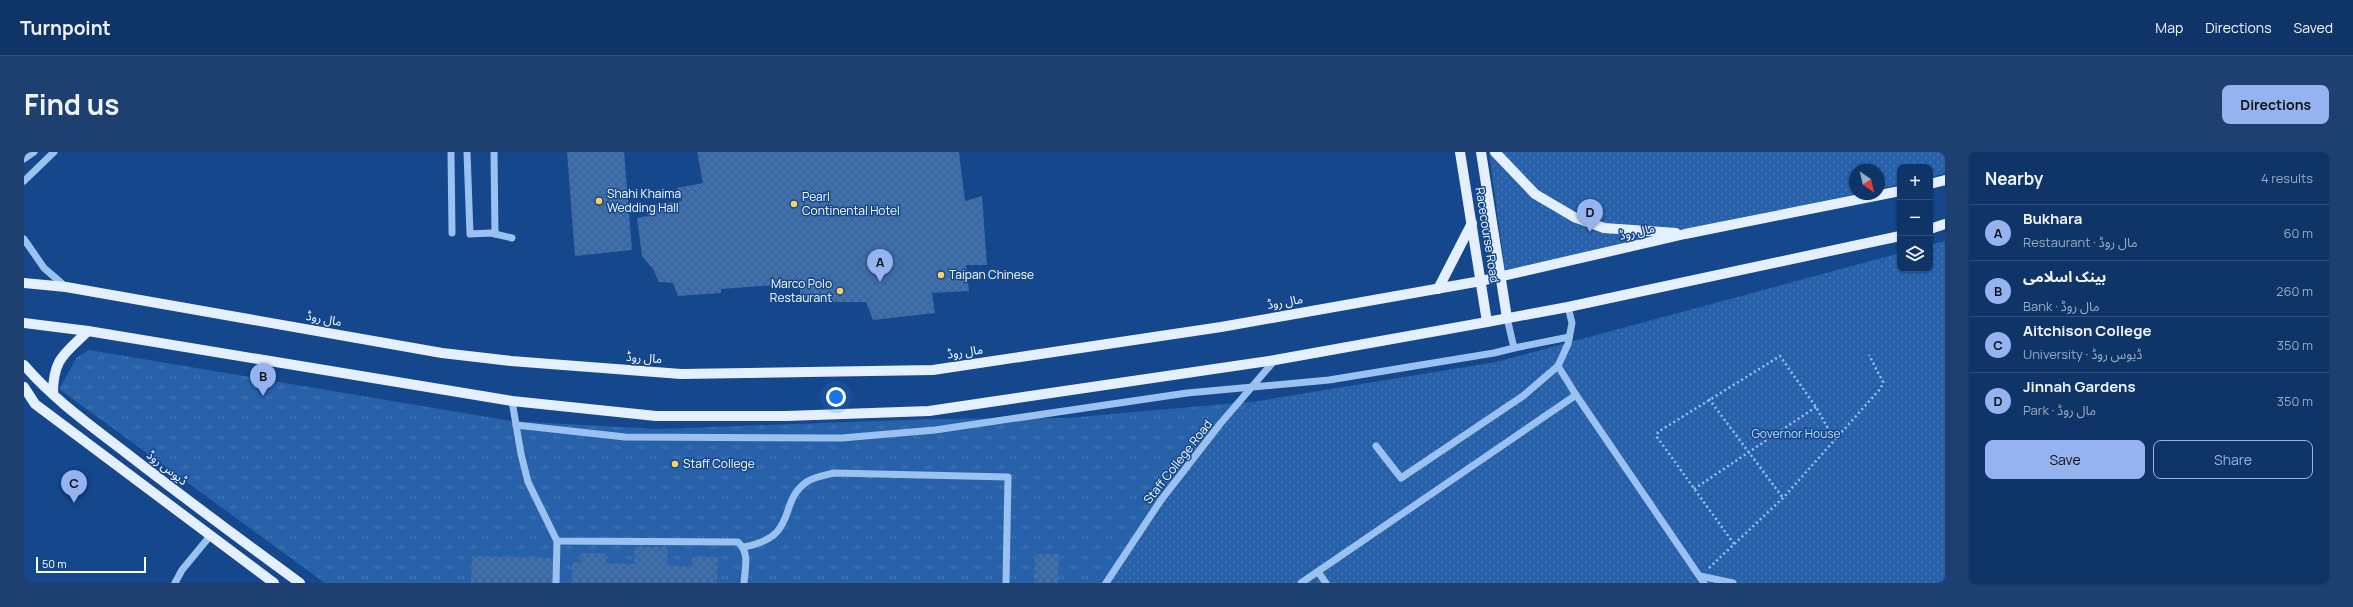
<!DOCTYPE html>
<meta charset="utf-8">
<style>
:root{--surface:#0f3568;--page:#1d4071;--text:#f1f3f6;--muted:#9babc0;--line:#2f507c;--accent:#95b2f1}
body{margin:0;font-family:Manrope,"Noto Sans Arabic",sans-serif;background:var(--page);color:var(--text)}
.controls{position:absolute;right:12px;top:12px;display:grid;overflow:hidden;border-radius:8px;box-shadow:0 1px 3px #0004}
.controls button{width:36px;height:36px;display:grid;place-items:center;padding:0;border:0;border-bottom:1px solid var(--line);background:var(--surface);color:var(--text);font:20px sans-serif}
.compass{position:absolute;left:1825px;top:12px;width:36px;height:36px;border-radius:50%;background:var(--surface);box-shadow:0 1px 3px #0004;rotate:146deg}
.scale{position:absolute;left:12px;bottom:10px;width:110px;box-sizing:border-box;padding-left:4px;border:2px solid #fff;border-top:0;font-size:11px;line-height:14px;white-space:nowrap;color:#fff;-webkit-text-stroke:3px #14478b;paint-order:stroke}
.you{position:absolute;left:812px;top:245px;width:14px;height:14px;margin:-10px;border:3px solid #fff;border-radius:50%;background:#1a73e8;box-shadow:0 0 0 6px #1a73e833}
.badge{display:grid;place-items:center;width:26px;height:26px;border-radius:50%;background:var(--accent);color:#111;font-size:13px;font-weight:700}
.pin{position:absolute;translate:-50% -33px;filter:drop-shadow(0 1px 2px #0008)}
.pin::after{content:'';position:absolute;top:21px;width:14px;height:12px;background:inherit;clip-path:polygon(0 0,100% 0,50% 100%)}
.list{margin:0;padding:0;list-style:none}
h2{display:flex;justify-content:space-between;align-items:center;height:52px;margin:0;padding:0 16px;font-size:17px}
h2 small{font-size:13px;font-weight:400;color:var(--muted)}
.list li{display:grid;grid-template-columns:26px 1fr auto;gap:12px;align-items:center;box-sizing:border-box;height:56px;padding:0 16px;border-top:1px solid var(--line)}
.list b{display:block;font-size:15px;white-space:nowrap}
.list p{margin:0;font-size:13px;white-space:nowrap;color:var(--muted)}
.list em{font-size:13px;font-style:normal;color:var(--muted)}
.actions{display:flex;gap:8px;padding:12px 16px}
.actions a{flex:1;padding:9px 0;border:1px solid var(--accent);border-radius:8px;text-align:center;font-size:14px;color:var(--accent)}
.actions .main{background:var(--accent);color:#111}
.icon{flex:none;width:22px;height:22px;fill:none;stroke:currentColor;stroke-width:2;stroke-linecap:round;stroke-linejoin:round}
.map{position:relative;flex:none;width:1921px;height:431px;overflow:hidden;border-radius:8px}
header{display:flex;align-items:center;gap:24px;box-sizing:border-box;height:56px;padding:0 20px;background:var(--surface);border-bottom:1px solid var(--line)}
header strong{font-size:19px}
nav{display:flex;gap:22px;margin-inline-start:auto;font-size:14px}
.intro{display:flex;align-items:center;justify-content:space-between;box-sizing:border-box;height:96px;padding:0 24px}
h1{margin:0;font-size:28px}
.button{padding:10px 18px;border-radius:8px;background:var(--accent);color:#111;font-size:14px;font-weight:700}
main{display:flex;gap:24px;padding:0 24px}
aside{flex:1;background:var(--surface);border-radius:8px;box-shadow:0 1px 3px #0004}
.map>svg:first-child{display:block}
.grass{fill:url(#grass-tufts)}
.park{fill:url(#park-dots)}
.building{fill:url(#building-cross-hatch)}
.lines{fill:none;stroke-linecap:round;stroke-linejoin:round}
.path{stroke:#9bc1f0;stroke-width:2.5;stroke-dasharray:2 3;stroke-linecap:butt}
.minor{stroke:#9bc1f0;stroke-width:7}
.major{stroke:#e4efff;stroke-width:10}
.poi-dot{fill:#ffd05a;stroke:#14478b;stroke-width:1.5}
.labels{text-anchor:middle;stroke-width:3;stroke-linejoin:round;paint-order:stroke}
.poi-label{font-size:12px;fill:#fff;stroke:#14478b;text-anchor:start}
.street-label{font-size:12px;fill:#fff;stroke:#14478b}
.park-label{font-size:12px;fill:#c2dcfc;stroke:#14478b}
</style>
<header>
<strong>Turnpoint</strong>
<nav><a>Map</a><a>Directions</a><a>Saved</a></nav>
</header>
<div class="intro"><h1>Find us</h1><a class="button">Directions</a></div>
<main>
<div class="map">
<svg width="1921" height="431" viewBox="0 0 1921 431">
<defs>
<pattern id="grass-tufts" width="24" height="20" patternUnits="userSpaceOnUse"><rect width="24" height="20" fill="#2661aa"/><path d="M3 7l-1-3M5 7V3M7 7l1-3M15 17l-1-3M17 17v-4M19 17l1-3" fill="none" stroke="#4779b7"/></pattern>
<pattern id="park-dots" width="8" height="8" patternUnits="userSpaceOnUse"><rect width="8" height="8" fill="#2661aa"/><path d="M2 2h.1M6 6h.1" fill="none" stroke="#4779b7" stroke-width="1.8" stroke-linecap="round"/></pattern>
<pattern id="building-cross-hatch" width="8" height="8" patternUnits="userSpaceOnUse"><rect width="8" height="8" fill="#3c71b4"/><path d="M0 0l8 8M0 8l8-8" fill="none" stroke="#455d7b"/></pattern>
</defs>
<rect width="100%" height="100%" fill="#14478b"/>
<!-- grass -->
<polygon class="grass" points="65,198 487,269 634,277 906,267 1043,266 1234,249 1196,272 1082,431 301,431 35,237 53,205"/>
<!-- park -->
<g class="park">
<polygon points="1465,0 1921,0 1921,21 1906,26 1906,15 1876,15 1876,32 1855,37 1855,18 1831,18 1831,42 1481,118"/>
<polygon points="1921,89 1921,431 1082,431 1137,348 1196,272 1234,249 1472,210 1876,101 1876,117 1906,117 1906,93"/>
</g>
<!-- building -->
<g class="building">
<polygon points="543,0 600,0 608,98 551,104"/>
<polygon points="673,0 935,0 941,49 958,44 963,113 942,113 945,139 908,141 911,161 849,168 842,150 776,150 776,131 697,137 697,141 654,144 649,131 635,130 629,117 618,104 613,66 624,64 622,54 658,49 653,36 679,31"/>
<polygon points="611,395 644,395 643,413 668,415 668,405 694,405 693,431 548,431 548,411 557,410 557,401 582,401 582,411 610,412"/>
<polygon points="1011,402 1035,402 1034,431 1010,431"/>
<polygon points="448,404 530,406 529,431 447,431"/>
</g>
<g class="lines">
<!-- path -->
<g class="path">
<polyline points="1685,247 1759,346"/>
<polyline points="1670,337 1792,255"/>
<polyline points="1710,392 1633,285 1634,280 1756,204 1792,255 1810,287"/>
<polyline points="1685,416 1759,346 1857,236 1859,230 1845,203"/>
</g>
<!-- minor -->
<g class="minor">
<polyline points="427,0 428,81"/>
<polyline points="443,0 446,82 467,81 488,86"/>
<polyline points="470,0 471,82"/>
<polyline points="0,7 10,0"/>
<polyline points="0,29 30,0"/>
<polyline points="0,87 20,116 42,135"/>
<polyline points="1490,196 1545,185"/>
<polyline points="1534,214 1552,243 1680,431"/>
<path d="M488,249L497,302L504,330L533,389L714,390C726,401 721,416 720,431"/>
<polyline points="492,273 601,285 818,286 911,278 1163,241 1305,228 1470,201 1490,196 1483,166"/>
<polyline points="1352,294 1377,326 1499,244 1534,214 1544,192 1548,171 1544,155"/>
<path d="M720,395C777,384 752,350 784,329C791,325 802,323 810,321L984,325L982,431"/>
<polyline points="1294,420 1302,431"/>
<polyline points="1676,424 1709,431"/>
<polyline points="151,431 158,418 186,384"/>
<polyline points="532,431 533,389"/>
<polyline points="1082,431 1137,348 1196,272 1251,208"/>
<polyline points="1277,431 1552,243"/>
</g>
<!-- major -->
<g class="major">
<polyline points="1436,0 1463,170"/>
<polyline points="1457,0 1483,166"/>
<polyline points="1471,0 1511,42 1550,65 1580,76 1652,81"/>
<polyline points="1906,32 1921,28"/>
<polyline points="1906,77 1921,72"/>
<polyline points="0,131 42,135 418,201 487,209 657,222 909,218 1197,175 1457,129 1661,82 1876,39"/>
<polyline points="1414,137 1448,71"/>
<polyline points="0,171 64,179 488,249 632,264 762,264 905,259 1251,208 1463,170 1544,155 1876,84"/>
<path d="M0,213C29,247 66,273 101,300C159,345 217,388 276,431"/>
<polyline points="0,235 11,252 250,431"/>
<path d="M29,242C29,206 41,202 64,179"/>
</g>
</g>
<!-- markers -->
<g class="poi-dot">
<circle cx="575" cy="49" r="4"/>
<circle cx="770" cy="52" r="4"/>
<circle cx="917" cy="123" r="4"/>
<circle cx="816" cy="139" r="4"/>
<circle cx="651" cy="312" r="4"/>
</g>
<g class="labels">
<!-- poi labels -->
<g class="poi-label">
<text x="583" y="46">Shahi Khaima<tspan x="583" dy="14">Wedding Hall</tspan></text>
<text x="778" y="49">Pearl<tspan x="778" dy="14">Continental Hotel</tspan></text>
<text x="925" y="127">Taipan Chinese</text>
<text x="808" y="136" text-anchor="end">Marco Polo<tspan x="808" dy="14">Restaurant</tspan></text>
<text x="659" y="316">Staff College</text>
</g>
<!-- street labels -->
<g class="street-label">
<text transform="translate(1613 80) rotate(-13)" y="4">مال روڈ</text>
<text transform="translate(1463 83) rotate(81)" y="4">Racecourse Road</text>
<text transform="translate(1261 150) rotate(-10)" y="4">مال روڈ</text>
<text transform="translate(300 167) rotate(10)" y="4">مال روڈ</text>
<text transform="translate(941 200) rotate(-8)" y="4">مال روڈ</text>
<text transform="translate(620 206) rotate(4)" y="4">مال روڈ</text>
<text transform="translate(1154 310) rotate(-52)" y="4">Staff College Road</text>
<text transform="translate(143 316) rotate(38)" y="4">ڈیوس روڈ</text>
</g>
<!-- park labels -->
<g class="park-label">
<text x="1772" y="286">Governor House</text>
</g>
</g>
</svg>
<div class="controls">
<button>+</button>
<button>−</button>
<button><svg class="icon" aria-label="layers" viewBox="0 0 24 24"><path d="M12 4l9 5-9 5-9-5zM3 14l9 5 9-5"/></svg></button>
</div>
<svg class="compass" viewBox="-18 -18 36 36"><path d="M0-13l5 13h-10z" fill="#e53935"/><path d="M0 13l5-13h-10z" fill="#9babc0"/></svg>
<div class="scale">50 m</div>
<div class="you"></div>
<div class="pin badge" style="left:856px;top:130px">A</div>
<div class="pin badge" style="left:239px;top:244px">B</div>
<div class="pin badge" style="left:50px;top:351px">C</div>
<div class="pin badge" style="left:1566px;top:80px">D</div>
</div>
<aside>
<h2>Nearby<small>4 results</small></h2>
<ul class="list">
<li><span class="badge">A</span><div><b>Bukhara</b><p>Restaurant · مال روڈ</p></div><em>60 m</em></li>
<li><span class="badge">B</span><div><b>بینک اسلامی</b><p>Bank · مال روڈ</p></div><em>260 m</em></li>
<li><span class="badge">C</span><div><b>Aitchison College</b><p>University · ڈیوس روڈ</p></div><em>350 m</em></li>
<li><span class="badge">D</span><div><b>Jinnah Gardens</b><p>Park · مال روڈ</p></div><em>350 m</em></li>
</ul>
<div class="actions"><a class="main">Save</a><a>Share</a></div>
</aside>
</main>
